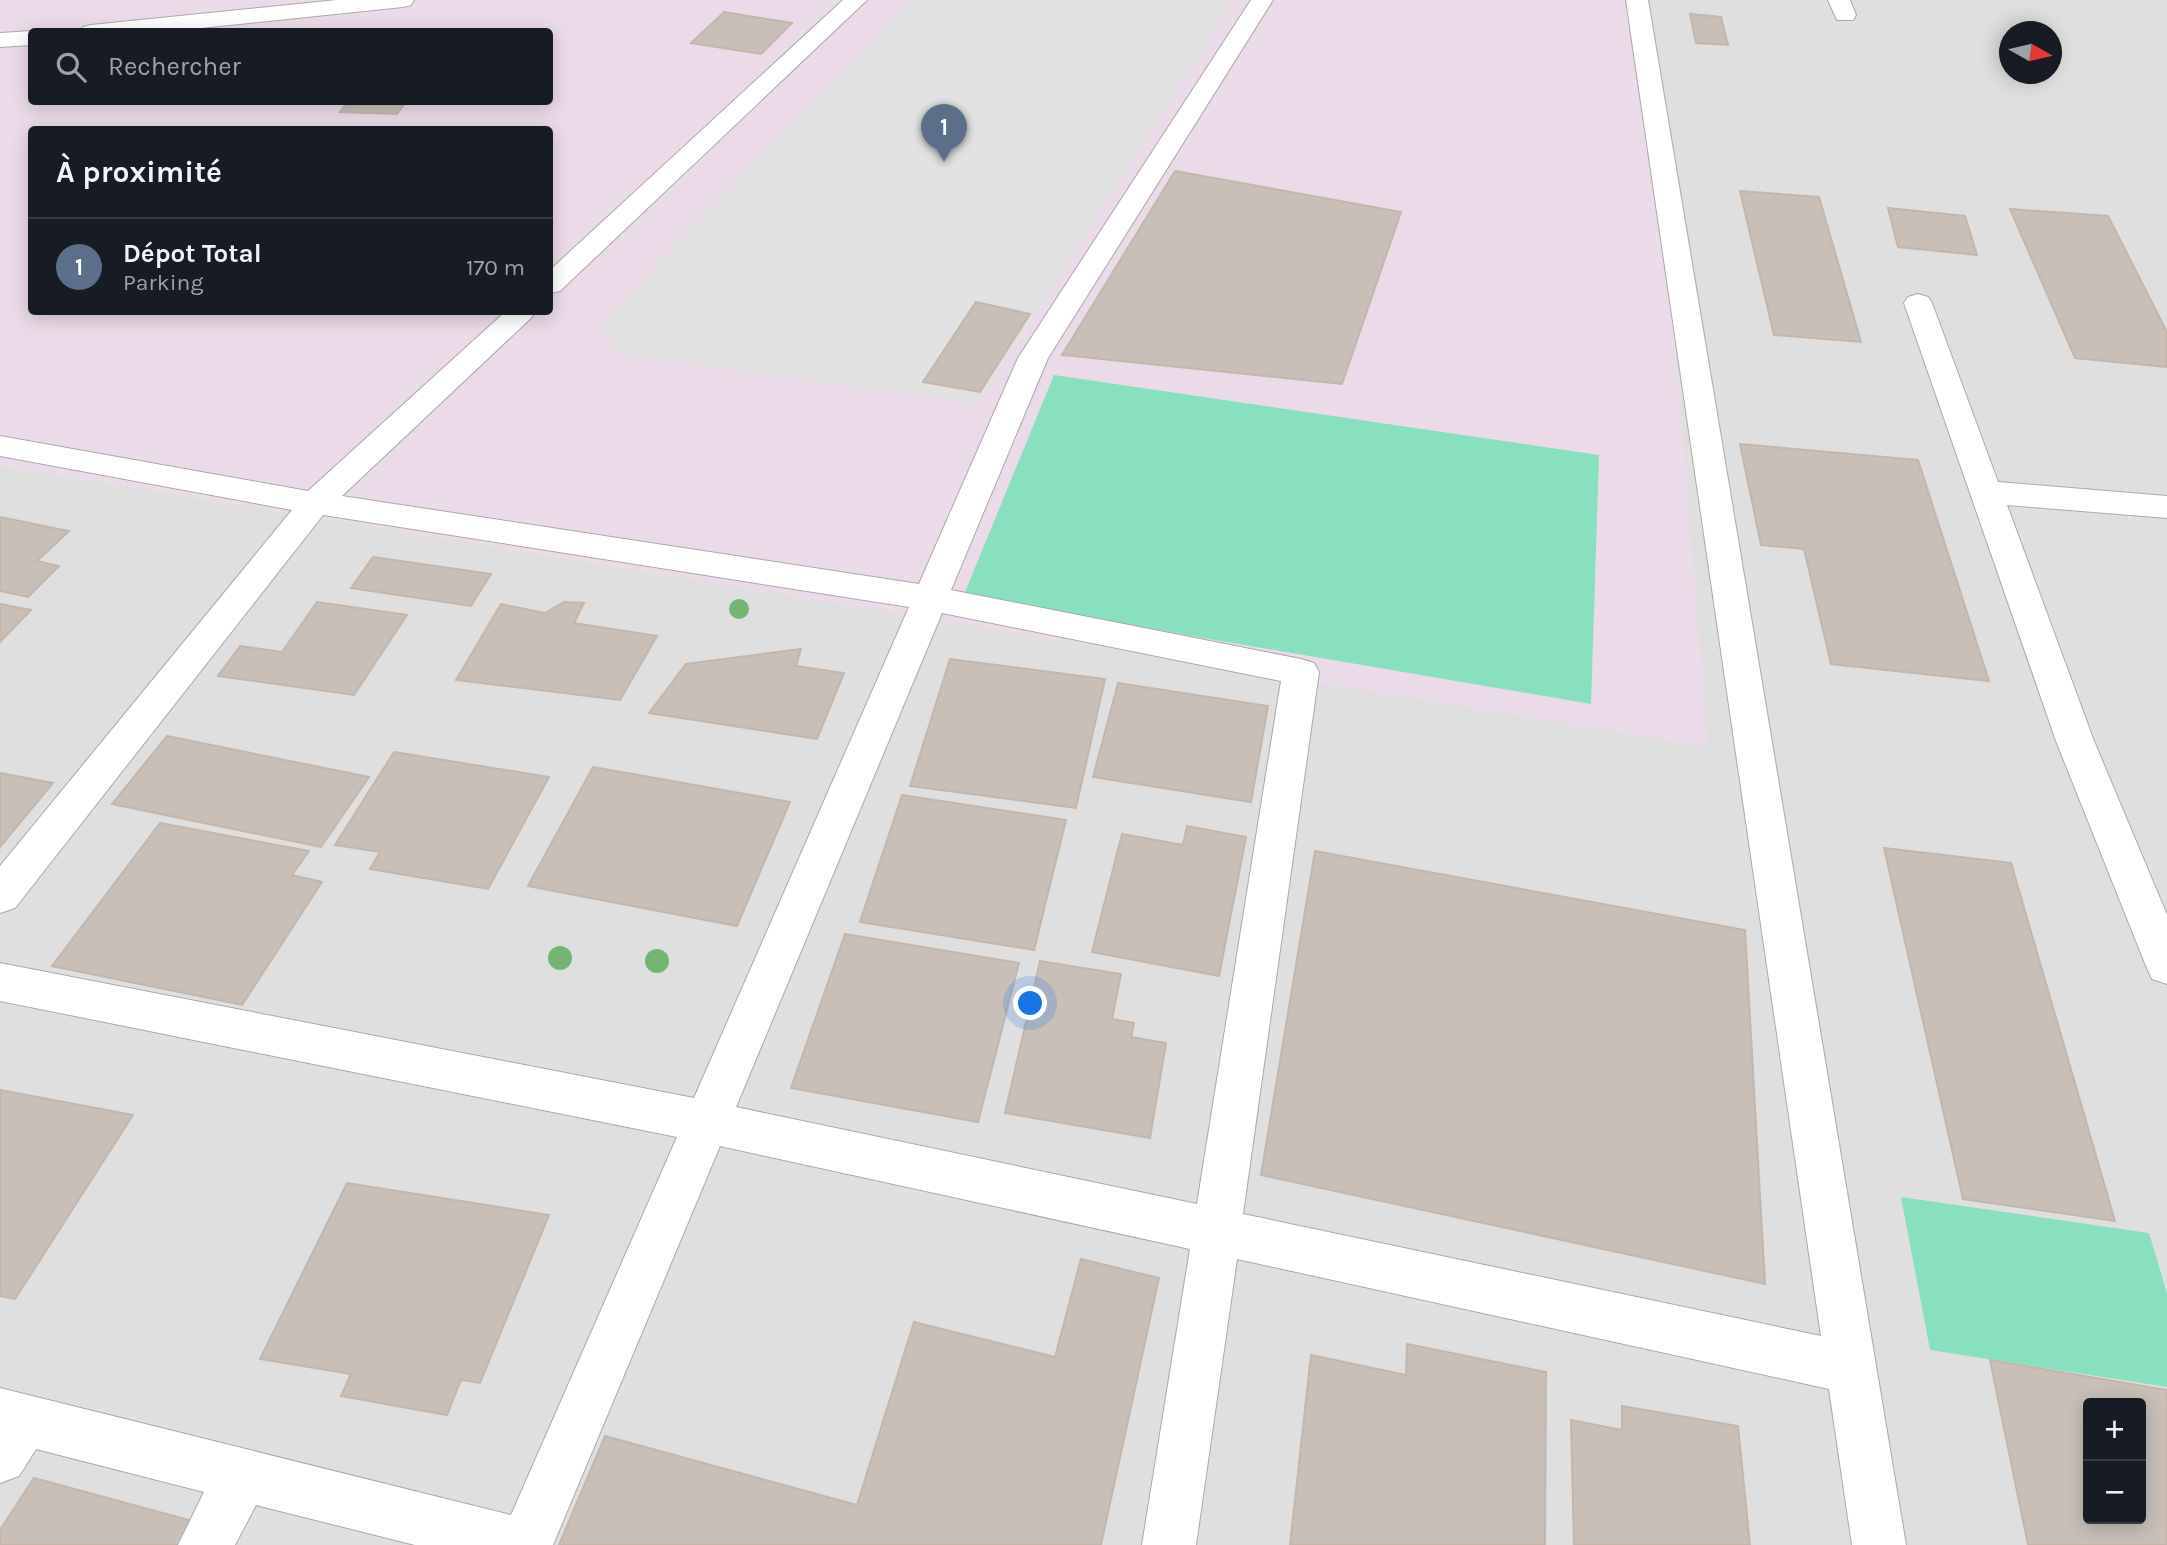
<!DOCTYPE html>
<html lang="fr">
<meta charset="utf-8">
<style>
:root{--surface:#171b24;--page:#20242c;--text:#f1f3f6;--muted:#9ea1a6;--line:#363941;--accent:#0f766e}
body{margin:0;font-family:Karla,sans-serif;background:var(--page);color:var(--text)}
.controls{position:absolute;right:21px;bottom:21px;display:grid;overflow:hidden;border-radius:7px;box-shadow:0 4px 18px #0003}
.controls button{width:63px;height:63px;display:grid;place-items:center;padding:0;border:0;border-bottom:2px solid var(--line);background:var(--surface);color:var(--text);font:35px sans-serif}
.compass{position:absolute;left:1999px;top:21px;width:63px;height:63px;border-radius:50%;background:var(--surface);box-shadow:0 4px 18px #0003;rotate:98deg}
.you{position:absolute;left:1031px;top:1004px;width:24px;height:24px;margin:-18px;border:5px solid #fff;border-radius:50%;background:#1a73e8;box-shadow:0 0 0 10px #1a73e833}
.badge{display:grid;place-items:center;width:46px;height:46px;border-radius:50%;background:var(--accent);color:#fff;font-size:23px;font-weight:700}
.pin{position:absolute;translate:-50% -58px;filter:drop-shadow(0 2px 4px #0008)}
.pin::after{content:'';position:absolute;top:37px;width:24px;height:21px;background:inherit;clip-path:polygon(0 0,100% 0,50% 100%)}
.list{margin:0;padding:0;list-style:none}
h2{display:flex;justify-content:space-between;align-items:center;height:91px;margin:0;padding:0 28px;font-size:30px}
h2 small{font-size:23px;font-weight:400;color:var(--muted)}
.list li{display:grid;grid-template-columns:46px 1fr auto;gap:21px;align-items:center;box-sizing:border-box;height:98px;padding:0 28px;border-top:2px solid var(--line)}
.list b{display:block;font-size:26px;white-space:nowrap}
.list p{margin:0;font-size:23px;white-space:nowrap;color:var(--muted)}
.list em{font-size:23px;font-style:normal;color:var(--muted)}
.icon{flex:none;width:38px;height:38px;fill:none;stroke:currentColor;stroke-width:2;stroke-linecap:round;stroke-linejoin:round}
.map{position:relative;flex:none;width:2167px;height:1545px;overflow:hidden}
.search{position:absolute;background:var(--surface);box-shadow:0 4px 18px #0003;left:28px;top:28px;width:525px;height:77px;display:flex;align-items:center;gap:18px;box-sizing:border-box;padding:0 24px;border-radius:7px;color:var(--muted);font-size:26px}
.panel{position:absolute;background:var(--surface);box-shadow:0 4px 18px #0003;left:28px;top:126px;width:525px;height:189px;border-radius:7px}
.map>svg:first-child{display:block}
.residential{fill:#e0dfdf;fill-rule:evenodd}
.industrial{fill:#ebdbe8;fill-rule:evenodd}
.pitch{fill:#88e0be}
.parking{fill:#e2e2e2}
.building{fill:#c7bfb8;stroke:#c4b6ab;stroke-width:2;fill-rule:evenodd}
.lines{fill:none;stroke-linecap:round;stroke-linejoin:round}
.minor-casing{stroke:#a9a9a9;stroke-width:2}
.minor{fill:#fff;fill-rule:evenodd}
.tree{fill:#74b475}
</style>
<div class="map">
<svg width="2167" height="1545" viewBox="0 0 2167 1545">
<rect width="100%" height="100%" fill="#f2efe9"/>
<!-- residential -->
<path class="residential" d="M1647,0H2167V1545H0V465L1707,746ZM2010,32H2052V74H2010ZM2088,1403H2141V1519H2088Z"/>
<!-- industrial -->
<path class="industrial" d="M0,0H1647L1708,747L0,465ZM32,32H550V102H32ZM32,130H550V312H32Z"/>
<!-- pitch -->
<g class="pitch">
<polygon points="1054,375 1599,455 1591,704 963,597"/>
<polygon points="1901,1197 2149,1233 2167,1293 2167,1387 1930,1350"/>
</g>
<!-- parking -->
<polygon class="parking" points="911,0 1234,0 979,404 618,354 601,323"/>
<!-- building -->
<g class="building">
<polygon points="724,12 792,23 761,54 691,43"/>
<polygon points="1690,14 1721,17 1728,45 1696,43"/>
<polygon points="348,102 406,102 397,114 340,112"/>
<polygon points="1175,171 1401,212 1342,384 1062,355"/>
<polygon points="1740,191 1819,197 1861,342 1774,335"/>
<polygon points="1888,208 1965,216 1977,255 1898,247"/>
<polygon points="2010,209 2108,216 2167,332 2167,367 2075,358"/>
<polygon points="976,302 1030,314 980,392 923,382"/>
<polygon points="1740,444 1918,460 1989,681 1831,664 1804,549 1761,545"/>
<polygon points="0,517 69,531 37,561 59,566 28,597 0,591"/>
<polygon points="373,557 491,574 471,606 351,588"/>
<polygon points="317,602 407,615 354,695 218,676 240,646 282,652"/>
<polygon points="564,602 584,603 574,623 657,636 620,700 456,680 501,604 545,613"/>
<polygon points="0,604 31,610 0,642"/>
<polygon points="801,649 796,666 844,673 817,739 649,713 686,664"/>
<polygon points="950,659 1105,679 1076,808 910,786"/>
<polygon points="1118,683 1268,706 1251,802 1093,777"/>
<polygon points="167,736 369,777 321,847 112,804"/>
<polygon points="394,752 549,777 488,889 370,869 380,852 335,845"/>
<polygon points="593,767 790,802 737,926 528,886"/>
<polygon points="0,773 53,783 0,847"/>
<polygon points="902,795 1066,820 1034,950 860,922"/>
<polygon points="160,823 309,851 292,875 322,882 242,1005 52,966"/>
<polygon points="1187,826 1246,837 1219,976 1092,952 1122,834 1183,845"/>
<polygon points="1884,848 2011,863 2115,1221 1963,1199"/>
<polygon points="1315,851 1745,930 1765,1284 1261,1175"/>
<polygon points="845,934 1019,963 978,1122 791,1088"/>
<polygon points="1040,961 1121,974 1112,1019 1134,1023 1131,1037 1166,1043 1150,1138 1005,1113"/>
<polygon points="0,1090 133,1115 15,1299 0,1296"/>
<polygon points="347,1183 549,1215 480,1383 461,1380 447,1415 341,1396 351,1374 260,1359"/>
<polygon points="1081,1259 1159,1278 1101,1545 559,1545 605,1436 857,1505 914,1322 1055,1357"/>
<polygon points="1407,1344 1546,1372 1545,1545 1290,1545 1311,1355 1406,1375"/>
<path d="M1990,1360L2167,1390V1545H2028ZM2088,1403H2141V1519H2088Z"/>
<polygon points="1622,1406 1738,1426 1750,1545 1574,1545 1571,1420 1622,1430"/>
<polygon points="34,1478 203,1524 191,1545 0,1545 0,1530"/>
</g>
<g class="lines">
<defs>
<g id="minor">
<polygon points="337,0 414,0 411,5 403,7 163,32 80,32 83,27 91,25"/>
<polygon points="843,0 867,0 560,291 550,293 550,270"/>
<path d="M1251,0H1273L1048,358L951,590L1301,659L1314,663L1319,672L1243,1214L1821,1336L1626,0H1648L1906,1545H1852L1829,1389L1237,1259L1196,1545H1142L1190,1249L720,1146L553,1545H415L256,1505L235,1545H178L204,1492L36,1449L19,1476L0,1483V1388L511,1515L677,1137L0,1001V963L694,1098L909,607L323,515L15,908L0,913V866L292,510L0,456V436L308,491L505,312H535L531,318L342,496L919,584L1018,358ZM942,613L1281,681L1197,1204L736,1107Z"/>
<polygon points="1828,0 1850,0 1856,15 1853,20 1837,20"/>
<polygon points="32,31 32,45 0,47 0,33"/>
<polygon points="1918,294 1928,297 1932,303 1998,482 2167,496 2167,518 2007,505 2094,741 2167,915 2167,984 2152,979 2146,966 2056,741 1904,303 1908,297"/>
</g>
</defs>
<!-- minor casing -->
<use href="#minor" class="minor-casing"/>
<!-- minor -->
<use href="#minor" class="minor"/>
</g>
<!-- trees -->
<g class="tree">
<circle cx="739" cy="609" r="10"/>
<circle cx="560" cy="958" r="12"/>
<circle cx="657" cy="961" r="12"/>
</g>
</svg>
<div class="controls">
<button>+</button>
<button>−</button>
</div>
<svg class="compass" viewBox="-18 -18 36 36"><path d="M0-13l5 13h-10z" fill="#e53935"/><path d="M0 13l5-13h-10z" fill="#9ea1a6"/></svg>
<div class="you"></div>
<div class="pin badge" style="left:944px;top:162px;background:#5c6f8a">1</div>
<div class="search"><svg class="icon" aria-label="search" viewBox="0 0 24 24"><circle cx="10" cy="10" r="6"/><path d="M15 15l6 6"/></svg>Rechercher</div>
<section class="panel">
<h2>À proximité<small></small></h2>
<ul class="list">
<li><span class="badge" style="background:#5c6f8a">1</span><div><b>Dépot Total</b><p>Parking</p></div><em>170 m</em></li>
</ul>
</section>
</div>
